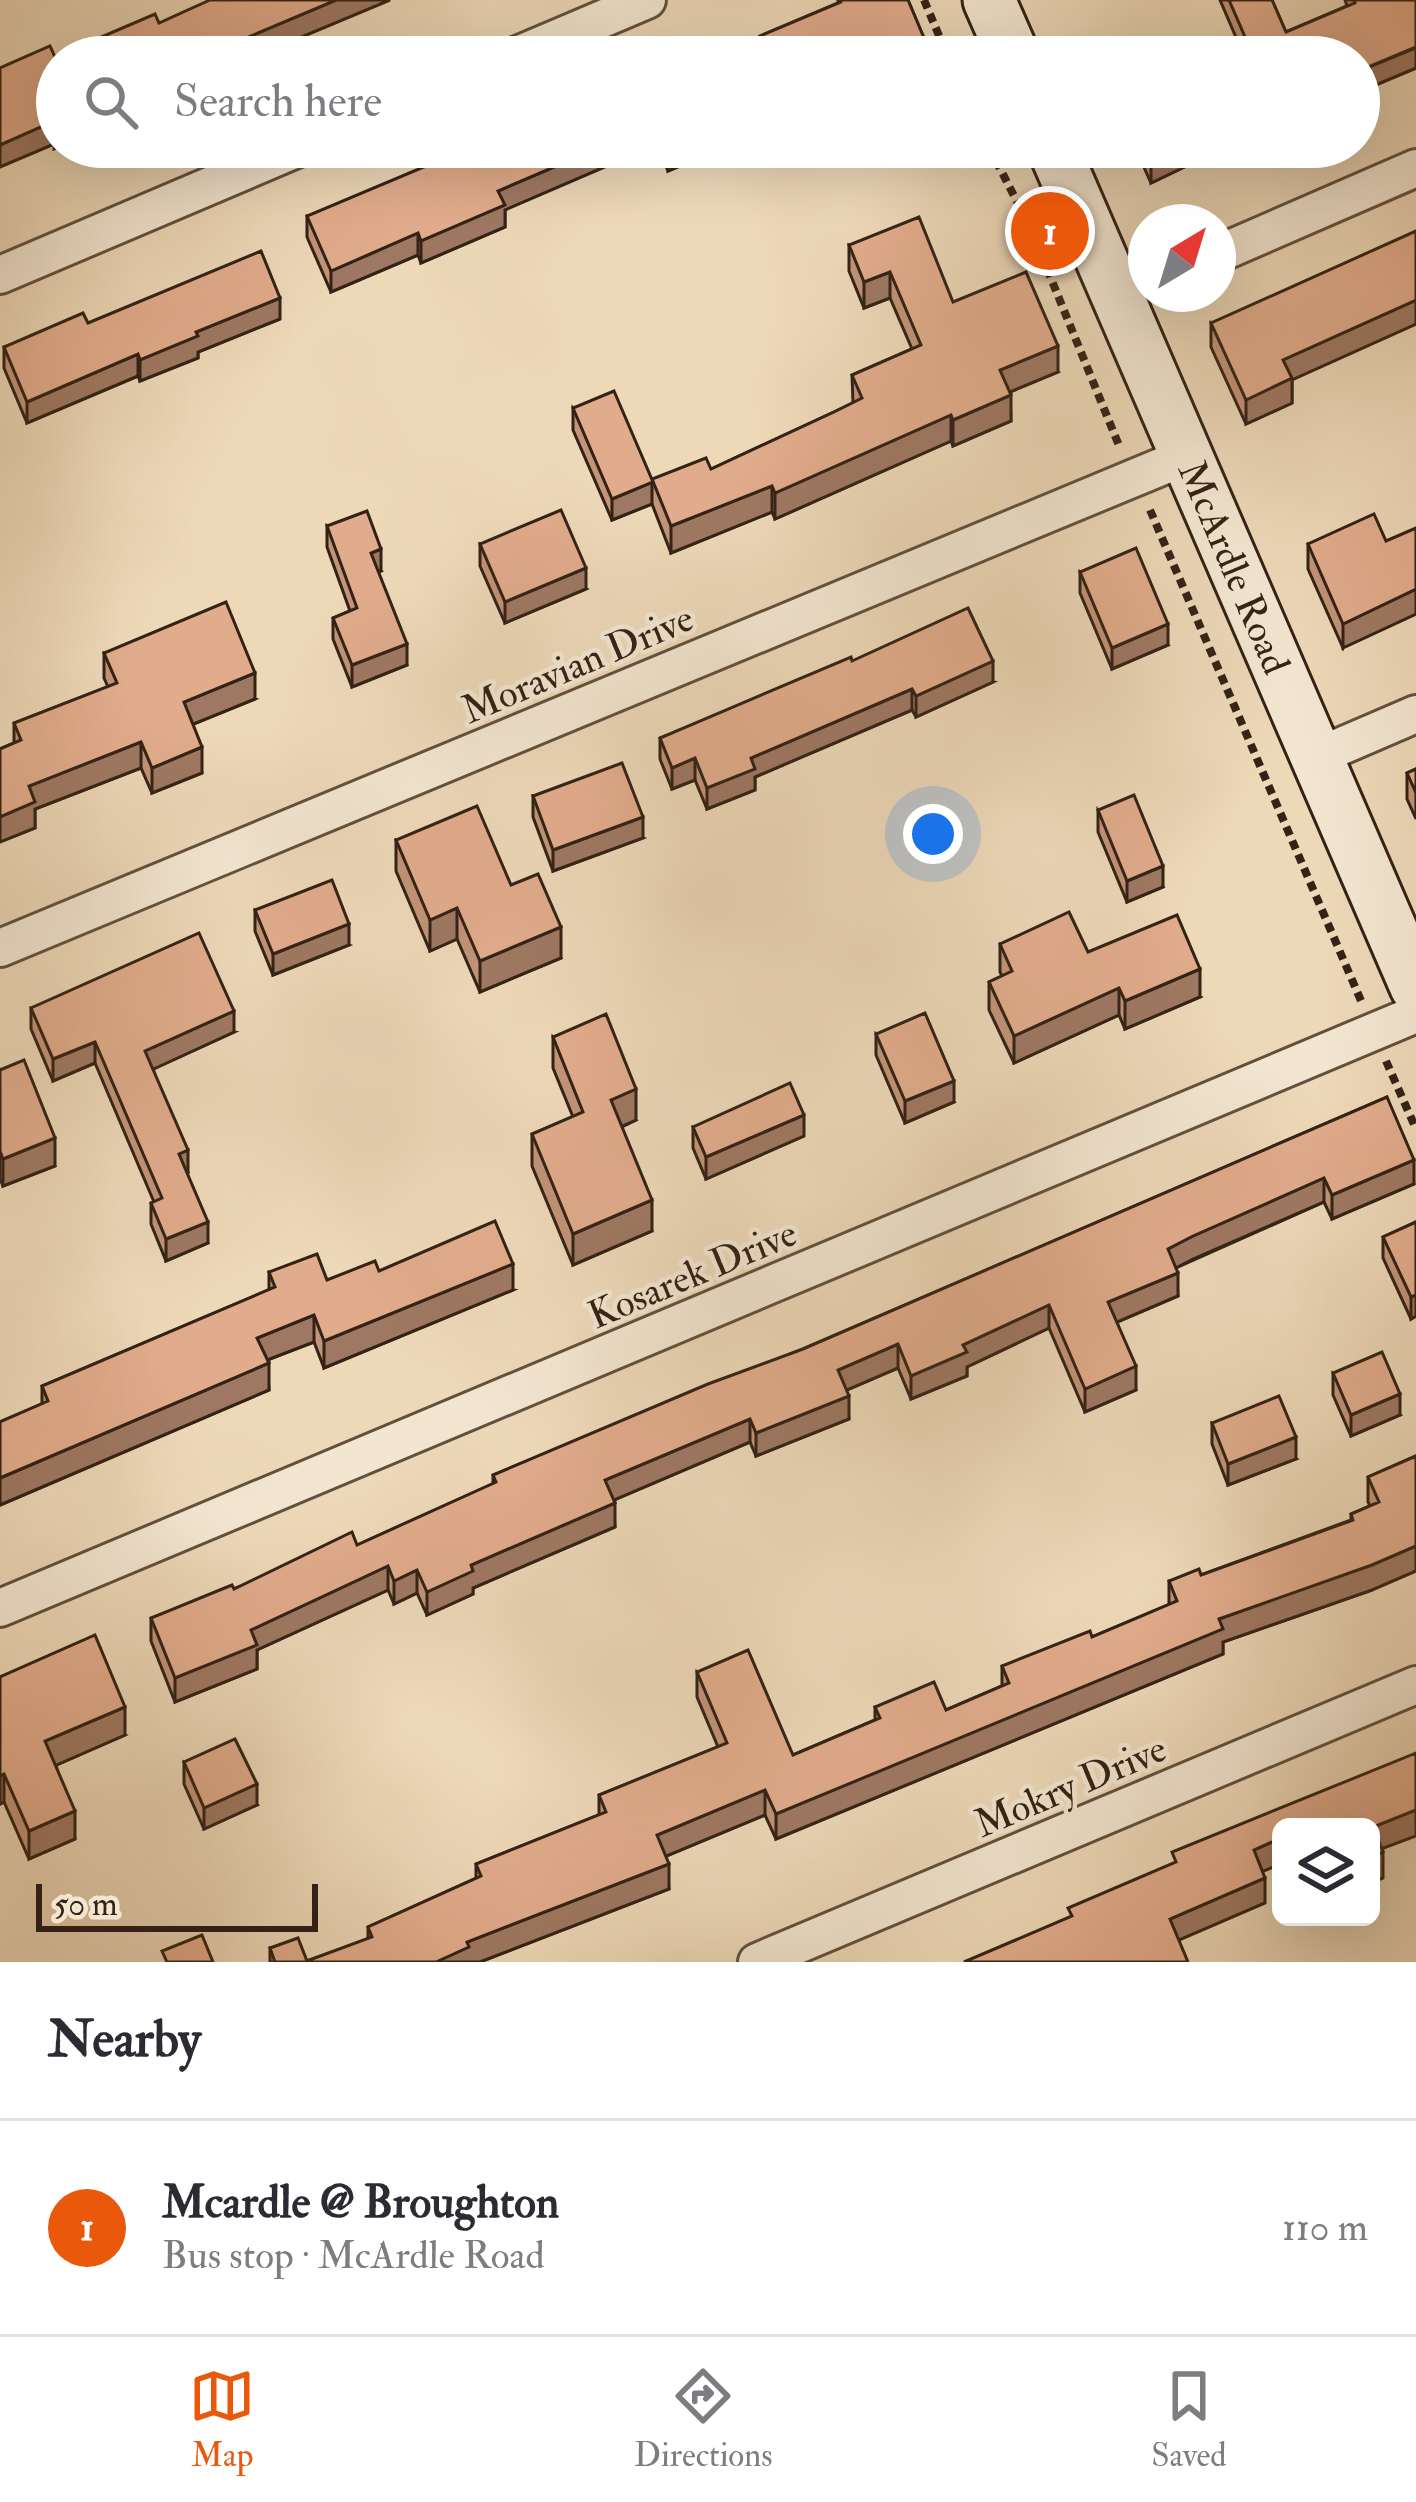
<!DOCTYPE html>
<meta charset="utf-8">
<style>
:root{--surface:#fff;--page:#f7f7f7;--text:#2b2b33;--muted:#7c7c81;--line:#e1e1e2;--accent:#ea580c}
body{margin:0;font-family:"IM FELL Double Pica",serif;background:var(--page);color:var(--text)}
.controls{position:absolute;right:36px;bottom:36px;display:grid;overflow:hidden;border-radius:18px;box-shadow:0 12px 48px #0002}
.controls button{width:108px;height:108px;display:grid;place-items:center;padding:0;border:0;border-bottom:3px solid var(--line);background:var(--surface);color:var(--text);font:60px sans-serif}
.compass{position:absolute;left:1128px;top:204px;width:108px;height:108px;border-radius:50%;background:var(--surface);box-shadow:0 12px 48px #0002;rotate:38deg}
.scale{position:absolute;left:36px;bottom:30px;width:282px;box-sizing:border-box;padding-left:12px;border:6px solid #332215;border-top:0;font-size:33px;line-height:42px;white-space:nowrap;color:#332215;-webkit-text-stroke:9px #f3e6d1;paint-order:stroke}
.you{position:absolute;left:933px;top:834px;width:42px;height:42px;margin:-30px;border:9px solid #fff;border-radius:50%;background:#1a73e8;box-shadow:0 0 0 18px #1a73e833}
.badge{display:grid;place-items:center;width:78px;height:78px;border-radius:50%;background:var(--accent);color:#fff;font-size:39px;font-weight:700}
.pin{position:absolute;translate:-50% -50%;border:6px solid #fff;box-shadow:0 3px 12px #0006}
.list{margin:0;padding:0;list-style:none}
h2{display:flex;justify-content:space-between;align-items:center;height:156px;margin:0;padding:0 48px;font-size:51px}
h2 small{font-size:39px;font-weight:400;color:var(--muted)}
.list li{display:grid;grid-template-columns:78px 1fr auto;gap:36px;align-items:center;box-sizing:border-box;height:216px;padding:0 48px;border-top:3px solid var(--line)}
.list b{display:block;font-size:45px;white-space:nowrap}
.list p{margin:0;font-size:39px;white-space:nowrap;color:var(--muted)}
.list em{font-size:39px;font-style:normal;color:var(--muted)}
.icon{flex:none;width:66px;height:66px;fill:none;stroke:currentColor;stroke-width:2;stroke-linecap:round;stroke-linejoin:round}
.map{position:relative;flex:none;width:1416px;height:1962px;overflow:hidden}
.search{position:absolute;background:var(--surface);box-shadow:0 12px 48px #0002;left:36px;right:36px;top:36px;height:132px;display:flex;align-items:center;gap:30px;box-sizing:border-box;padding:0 42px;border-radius:66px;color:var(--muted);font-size:45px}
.sheet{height:372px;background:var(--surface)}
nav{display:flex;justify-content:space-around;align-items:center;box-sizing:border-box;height:168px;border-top:3px solid var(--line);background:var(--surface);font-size:33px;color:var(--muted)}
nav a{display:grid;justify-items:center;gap:6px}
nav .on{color:var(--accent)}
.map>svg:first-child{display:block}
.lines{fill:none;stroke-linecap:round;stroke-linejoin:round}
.minor-casing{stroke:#62503e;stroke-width:42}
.secondary-casing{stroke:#332215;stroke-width:57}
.path{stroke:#332215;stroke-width:8;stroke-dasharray:9 6;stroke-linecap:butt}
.minor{stroke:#f3e6d1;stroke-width:36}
.secondary{stroke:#f3e6d1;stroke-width:51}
.wall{fill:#c29478;stroke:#332215;stroke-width:3}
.shaded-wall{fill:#9e7862;stroke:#332215;stroke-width:3}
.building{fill:#e1ac8c;stroke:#332215;stroke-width:3}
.labels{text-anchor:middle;stroke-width:9;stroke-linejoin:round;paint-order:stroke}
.street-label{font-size:39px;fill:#332215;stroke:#f3e6d1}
</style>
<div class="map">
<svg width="1416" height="1962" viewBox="0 0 1416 1962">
<rect width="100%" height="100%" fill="#edd8b8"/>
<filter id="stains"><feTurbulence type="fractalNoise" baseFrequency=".00167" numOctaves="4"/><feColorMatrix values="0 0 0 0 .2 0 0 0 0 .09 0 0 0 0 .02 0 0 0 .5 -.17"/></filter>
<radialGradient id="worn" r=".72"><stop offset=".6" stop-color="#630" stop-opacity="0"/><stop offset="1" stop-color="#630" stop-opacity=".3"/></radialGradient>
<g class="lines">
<defs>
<g id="minor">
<polyline points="513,57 647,0"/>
<polyline points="1218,254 1416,168"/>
<polyline points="0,275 301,147"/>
<polyline points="1316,757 1416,714"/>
<polyline points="0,948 1187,456"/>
<polyline points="0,1608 1416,1014"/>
<polyline points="757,1962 1416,1685"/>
</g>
<g id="secondary">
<polyline points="989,0 1014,57"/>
<polyline points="1053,147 1416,987"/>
</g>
</defs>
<!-- minor casing -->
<use href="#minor" class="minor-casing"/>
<!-- secondary casing -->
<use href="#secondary" class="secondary-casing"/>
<!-- path -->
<g class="path">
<polyline points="924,0 948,57"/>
<polyline points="989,147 1030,227 1120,448"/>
<polyline points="1150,510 1362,1003"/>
<polyline points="1386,1061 1416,1129"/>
</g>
<!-- minor -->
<use href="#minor" class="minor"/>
<!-- secondary -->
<use href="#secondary" class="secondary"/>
</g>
<!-- wall -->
<g class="wall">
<polygon points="838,0 908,0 932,57 760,57 760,36 838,3"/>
<polygon points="1220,0 1272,0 1286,32 1347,6 1345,0 1416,0 1416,68 1359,92 1359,57 1244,56"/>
<polygon points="658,147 723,147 723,148 668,171"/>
<polygon points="1135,147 1226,147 1151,183"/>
<polygon points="505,210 505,227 421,263 418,255 331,292 307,237 307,216"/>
<polygon points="849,245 953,302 1058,372 1010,392 1011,421 953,446 951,441 775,519 772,512 671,553 652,504 612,520 573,430 573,408 652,480 711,469 853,403 852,375 912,349 890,298 864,308 849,271"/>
<polygon points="280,319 198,352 198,358 140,381 138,376 27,423 4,368 4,347 88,323"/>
<polygon points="1211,323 1292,380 1292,403 1246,424 1211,347"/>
<polygon points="327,526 381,571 378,572 407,665 352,687 333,639 333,618 350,611 327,547"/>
<polygon points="1386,541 1343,648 1308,569 1308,544"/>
<polygon points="480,544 586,589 505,623 480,566"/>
<polygon points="1080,572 1168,645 1112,669 1080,593"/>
<polygon points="104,653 255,699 193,724 202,773 152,793 141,768 35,809 35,828 0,842 0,749 14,743 14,723 108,687 104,678"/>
<polygon points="852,661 993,682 916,717 912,710 755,777 755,790 707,809 695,780 672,789 660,759 660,738"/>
<polygon points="1416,769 1416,819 1407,799 1407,773"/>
<polygon points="533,796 643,838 553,871 533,817"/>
<polygon points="1098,810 1163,887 1127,902 1098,832"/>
<polygon points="396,840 511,885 561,958 480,992 457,939 430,951 396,871"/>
<polygon points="255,910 349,945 273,975 255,931"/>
<polygon points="1000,944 1088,952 1200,997 1125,1029 1119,1015 1014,1063 989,1010 989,982 1002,976 1000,972"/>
<polygon points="31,1008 234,1032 153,1069 188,1172 186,1172 208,1243 166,1261 151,1224 151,1203 154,1202 95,1063 53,1081 31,1029"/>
<polygon points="876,1034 954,1102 905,1123 876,1055"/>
<polygon points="553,1037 636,1120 622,1127 652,1231 573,1265 532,1166 532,1134 573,1117 553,1068"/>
<polygon points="0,1070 55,1166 3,1186 0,1179"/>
<polygon points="1387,1097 1414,1184 1332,1219 1324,1202 1176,1268 1178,1296 1117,1322 1136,1390 1085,1412 1049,1328 967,1367 967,1376 911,1399 898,1368 846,1390 849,1419 756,1456 750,1442 613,1500 615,1527 473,1588 473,1594 427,1615 417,1593 394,1604 388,1590 257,1650 257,1669 175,1702 151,1641 151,1618 357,1545 493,1484 493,1475 803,1349"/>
<polygon points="693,1127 804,1136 706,1179 693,1148"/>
<polygon points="1416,1222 1416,1316 1411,1319 1383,1258 1383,1237"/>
<polygon points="379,1271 513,1290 324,1368 314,1342 267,1360 269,1390 0,1505 0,1422 42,1404 42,1386 269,1290 269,1272 327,1280"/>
<polygon points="1333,1373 1400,1415 1351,1436 1333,1395"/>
<polygon points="1212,1423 1296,1459 1228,1485 1212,1444"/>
<polygon points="1416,1456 1372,1590 1223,1642 1223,1654 776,1839 765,1815 666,1856 669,1889 480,1962 270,1962 270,1948 307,1961 368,1939 368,1927 476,1878 476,1864 599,1815 599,1795 718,1747 697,1697 697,1672 793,1755 875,1720 875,1707 946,1710 1002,1686 1002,1666 1092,1637 1169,1605 1169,1581 1201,1575 1351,1520 1351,1514 1370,1506 1368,1502 1368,1477"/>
<polygon points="0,1677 125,1735 56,1765 75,1839 29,1859 4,1802 0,1804"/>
<polygon points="184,1762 257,1805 204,1829 184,1784"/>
</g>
<!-- shaded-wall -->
<g class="shaded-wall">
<polygon points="336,0 390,0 254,57 201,57"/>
<polygon points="1416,48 1416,68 1359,92 1359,71"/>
<polygon points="52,122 52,145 0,167 0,145"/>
<polygon points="57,126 57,147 60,147 54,149 54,127"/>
<polygon points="601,147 651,147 505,210 505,227 421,263 421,241 498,191"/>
<polygon points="675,147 723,147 723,148 668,171 668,150"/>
<polygon points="895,147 913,147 895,155"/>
<polygon points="1182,147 1226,147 1151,183 1151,162"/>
<polygon points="418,233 418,255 331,292 331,271"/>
<polygon points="890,272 890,298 864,308 864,282"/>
<polygon points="280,298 280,319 198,352 198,358 140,381 140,360 196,332"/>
<polygon points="1416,300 1416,324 1292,380 1292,403 1246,424 1246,400 1283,360"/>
<polygon points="1058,346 1058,372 1000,396 1000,370"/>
<polygon points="138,354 138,376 27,423 27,402"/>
<polygon points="1011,395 1011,421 953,446 953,420"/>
<polygon points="951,415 951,441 775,519 775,493"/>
<polygon points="652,482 652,504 612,520 612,499"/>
<polygon points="772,486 772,512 671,553 671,526"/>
<polygon points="381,549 381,571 371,574 371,553"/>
<polygon points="586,568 586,589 505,623 505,602"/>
<polygon points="1416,589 1416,614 1343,648 1343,624"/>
<polygon points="1168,624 1168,645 1112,669 1112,648"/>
<polygon points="407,644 407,665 352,687 352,665"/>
<polygon points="993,661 993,682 916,717 916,696"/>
<polygon points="255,673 255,699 184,728 184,702"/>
<polygon points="912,689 912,710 755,777 755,790 707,809 707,788 751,758"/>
<polygon points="141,742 141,768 35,809 35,828 0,842 0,817 29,786"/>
<polygon points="202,747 202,773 152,793 152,768"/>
<polygon points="695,758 695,780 672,789 672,768"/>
<polygon points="643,817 643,838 553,871 553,850"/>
<polygon points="1163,866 1163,887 1127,902 1127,881"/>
<polygon points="457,908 457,939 430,951 430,920"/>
<polygon points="349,924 349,945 273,975 273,954"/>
<polygon points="561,927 561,958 480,992 480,961"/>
<polygon points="1200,969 1200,997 1125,1029 1125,1001"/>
<polygon points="1119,988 1119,1015 1014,1063 1014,1036"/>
<polygon points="234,1011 234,1032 145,1073 145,1051"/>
<polygon points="95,1042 95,1063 53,1081 53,1059"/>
<polygon points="954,1081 954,1102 905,1123 905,1101"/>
<polygon points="636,1089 636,1120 611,1131 611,1100"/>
<polygon points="804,1115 804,1136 706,1179 706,1157"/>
<polygon points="55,1138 55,1166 3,1186 3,1159"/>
<polygon points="188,1150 188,1172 179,1176 179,1154"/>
<polygon points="1414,1160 1414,1184 1332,1219 1332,1195"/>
<polygon points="1324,1178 1324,1202 1193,1259 1168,1272 1168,1249 1193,1236"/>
<polygon points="652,1200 652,1231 573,1265 573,1234"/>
<polygon points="208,1222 208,1243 166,1261 166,1239"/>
<polygon points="513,1264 513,1290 324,1368 324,1341"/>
<polygon points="1178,1273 1178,1296 1108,1326 1108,1302"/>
<polygon points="1416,1295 1416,1316 1411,1319 1411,1297"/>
<polygon points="1049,1305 1049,1328 967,1367 967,1376 911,1399 911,1376 963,1345"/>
<polygon points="314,1315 314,1342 257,1364 257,1338"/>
<polygon points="898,1344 898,1368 838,1394 838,1370"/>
<polygon points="269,1363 269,1390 0,1505 0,1478"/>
<polygon points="1136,1366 1136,1390 1085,1412 1085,1389"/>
<polygon points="1400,1394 1400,1415 1351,1436 1351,1415"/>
<polygon points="849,1396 849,1419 756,1456 756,1433"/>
<polygon points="750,1419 750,1442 605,1504 605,1480"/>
<polygon points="1296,1437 1296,1459 1228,1485 1228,1464"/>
<polygon points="615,1503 615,1527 473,1588 473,1594 427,1615 427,1592 471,1565"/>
<polygon points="1416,1546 1416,1571 1372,1590 1223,1642 1223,1654 776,1839 776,1814 1219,1619"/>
<polygon points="388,1566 388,1590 257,1650 257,1669 175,1702 175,1678 251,1630"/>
<polygon points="417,1570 417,1593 394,1604 394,1581"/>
<polygon points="125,1707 125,1735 45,1770 45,1741"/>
<polygon points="4,1774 4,1802 0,1804 0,1776"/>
<polygon points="257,1784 257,1805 204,1829 204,1808"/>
<polygon points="765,1790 765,1815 657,1860 657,1835"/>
<polygon points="1416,1810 1416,1836 1373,1852 1373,1827"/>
<polygon points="75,1811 75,1839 29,1859 29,1831"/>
<polygon points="1281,1838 1281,1864 1254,1875 1254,1850"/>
<polygon points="1383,1852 1383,1878 1371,1883 1371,1857"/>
<polygon points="669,1864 669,1889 480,1962 436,1962 467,1942"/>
<polygon points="1265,1878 1265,1903 1170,1944 1170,1919"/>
</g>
<!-- building -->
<g class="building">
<polygon points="210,0 336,0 201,57 57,57 57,126 54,127 52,122 0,145 0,68 50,46 55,57 155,14 159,23"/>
<polygon points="841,0 908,0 932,57 769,57 760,36 841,2"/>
<polygon points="1229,0 1272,0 1286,32 1355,3 1354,0 1416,0 1416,47 1359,71 1359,57 1243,57 1252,53"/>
<polygon points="688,45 693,57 660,57"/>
<polygon points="1170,49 1174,57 1153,57"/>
<polygon points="471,147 601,147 498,191 505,205 421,241 418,233 331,271 307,216"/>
<polygon points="1144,147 1182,147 1151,162"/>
<polygon points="919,217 953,302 1026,272 1058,346 1000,370 1011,395 953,420 951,415 775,493 772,486 671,526 652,479 706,458 711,469 834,412 862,398 852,375 921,345 890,272 864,282 849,245"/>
<polygon points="1416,231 1416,300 1283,360 1292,378 1246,400 1211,323"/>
<polygon points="261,251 280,298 196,332 198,336 140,360 138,354 27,402 4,347 83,313 88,323"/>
<polygon points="614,391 653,482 612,499 573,408"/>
<polygon points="561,510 586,568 505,602 480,544"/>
<polygon points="367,511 381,549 371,553 407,644 352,665 333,618 357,608 327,526"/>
<polygon points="1374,514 1386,541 1416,528 1416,589 1343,624 1308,544"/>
<polygon points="1136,548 1168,624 1112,648 1080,572"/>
<polygon points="226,602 255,673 184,702 202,747 152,768 141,742 29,786 35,802 0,817 0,749 21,740 14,723 117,683 104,653"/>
<polygon points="968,608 993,661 916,696 912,689 751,758 755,769 707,788 695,758 672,768 660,738 851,657 852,661"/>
<polygon points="622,763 643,817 553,850 533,796"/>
<polygon points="1416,769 1416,793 1407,773"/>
<polygon points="1134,795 1163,866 1127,881 1098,810"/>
<polygon points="477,806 511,885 538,874 561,927 480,961 457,908 430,920 396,840"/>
<polygon points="332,880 349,924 273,954 255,910"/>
<polygon points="1069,912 1088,952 1177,915 1200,969 1125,1001 1119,988 1014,1036 989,982 1012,971 1000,944"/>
<polygon points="199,933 234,1011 145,1051 188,1150 179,1154 208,1222 166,1239 151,1203 162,1198 95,1042 53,1059 31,1008"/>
<polygon points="925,1013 954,1081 905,1101 876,1034"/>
<polygon points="606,1014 636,1089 611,1100 652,1200 573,1234 532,1134 583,1112 553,1037"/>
<polygon points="24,1060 55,1138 3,1159 0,1151 0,1070"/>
<polygon points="790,1083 804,1115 706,1157 693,1127"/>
<polygon points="1387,1097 1414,1160 1332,1195 1324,1178 1193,1236 1168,1249 1178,1273 1108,1302 1136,1366 1085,1389 1049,1305 963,1345 967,1352 911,1376 898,1344 838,1370 849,1396 756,1433 750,1419 605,1480 615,1503 471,1565 473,1571 427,1592 417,1570 394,1581 388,1566 251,1630 257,1645 175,1678 151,1618 232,1585 234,1589 352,1532 357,1545 496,1482 493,1475 708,1384 803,1349"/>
<polygon points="495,1221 513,1264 324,1341 314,1315 257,1338 269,1363 0,1478 0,1422 48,1401 42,1386 275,1287 269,1272 317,1254 327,1280 375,1261 379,1271"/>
<polygon points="1416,1222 1416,1295 1411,1297 1383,1237"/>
<polygon points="1382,1352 1400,1394 1351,1415 1333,1373"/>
<polygon points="1279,1396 1296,1437 1228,1464 1212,1423"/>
<polygon points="1416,1456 1416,1546 1372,1565 1219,1619 1223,1629 776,1814 765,1790 657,1835 669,1864 467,1942 469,1947 436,1962 275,1962 270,1948 298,1938 307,1961 372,1937 368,1927 481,1876 476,1864 606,1812 599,1795 727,1743 697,1672 748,1650 793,1755 880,1718 875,1707 934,1682 946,1710 1009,1683 1002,1666 1090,1631 1092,1637 1177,1601 1169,1581 1199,1569 1201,1575 1353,1520 1351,1514 1379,1502 1368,1477"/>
<polygon points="95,1635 125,1707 45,1741 75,1811 29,1831 4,1774 0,1776 0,1677"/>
<polygon points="235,1739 257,1784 204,1808 184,1762"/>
<polygon points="1416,1753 1416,1810 1373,1827 1383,1852 1371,1857 1371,1827 1281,1827 1281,1838 1254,1850 1265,1878 1170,1919 1188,1962 964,1962 1072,1916 1068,1908 1176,1862 1172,1852"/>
<polygon points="202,1935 213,1962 167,1962 162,1951"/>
</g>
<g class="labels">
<!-- street labels -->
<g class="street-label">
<text transform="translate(1235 567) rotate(67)" y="14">McArdle Road</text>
<text transform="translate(577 663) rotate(-23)" y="14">Moravian Drive</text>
<text transform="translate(692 1273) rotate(-23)" y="14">Kosarek Drive</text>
<text transform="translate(1070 1785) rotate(-23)" y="14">Mokry Drive</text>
</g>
</g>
<rect width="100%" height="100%" filter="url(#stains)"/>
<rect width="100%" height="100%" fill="url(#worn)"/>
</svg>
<div class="controls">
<button><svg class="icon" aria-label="layers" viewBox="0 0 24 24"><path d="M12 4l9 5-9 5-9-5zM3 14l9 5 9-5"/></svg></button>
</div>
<svg class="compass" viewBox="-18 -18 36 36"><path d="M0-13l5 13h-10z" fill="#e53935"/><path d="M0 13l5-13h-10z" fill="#7c7c81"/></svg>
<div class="scale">50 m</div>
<div class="you"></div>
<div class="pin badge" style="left:1050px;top:231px">1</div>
<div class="search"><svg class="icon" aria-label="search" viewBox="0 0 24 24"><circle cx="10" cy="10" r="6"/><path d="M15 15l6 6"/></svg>Search here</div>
</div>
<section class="sheet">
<h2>Nearby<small></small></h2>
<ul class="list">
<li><span class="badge">1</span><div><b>Mcardle @ Broughton</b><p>Bus stop · McArdle Road</p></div><em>110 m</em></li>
</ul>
</section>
<nav>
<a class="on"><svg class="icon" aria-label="map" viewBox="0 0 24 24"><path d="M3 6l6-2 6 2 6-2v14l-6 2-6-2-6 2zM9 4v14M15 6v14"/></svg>Map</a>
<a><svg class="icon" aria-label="directions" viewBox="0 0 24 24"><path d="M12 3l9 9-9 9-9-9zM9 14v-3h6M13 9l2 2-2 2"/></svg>Directions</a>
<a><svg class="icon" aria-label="saved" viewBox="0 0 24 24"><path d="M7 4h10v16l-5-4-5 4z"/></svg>Saved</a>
</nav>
